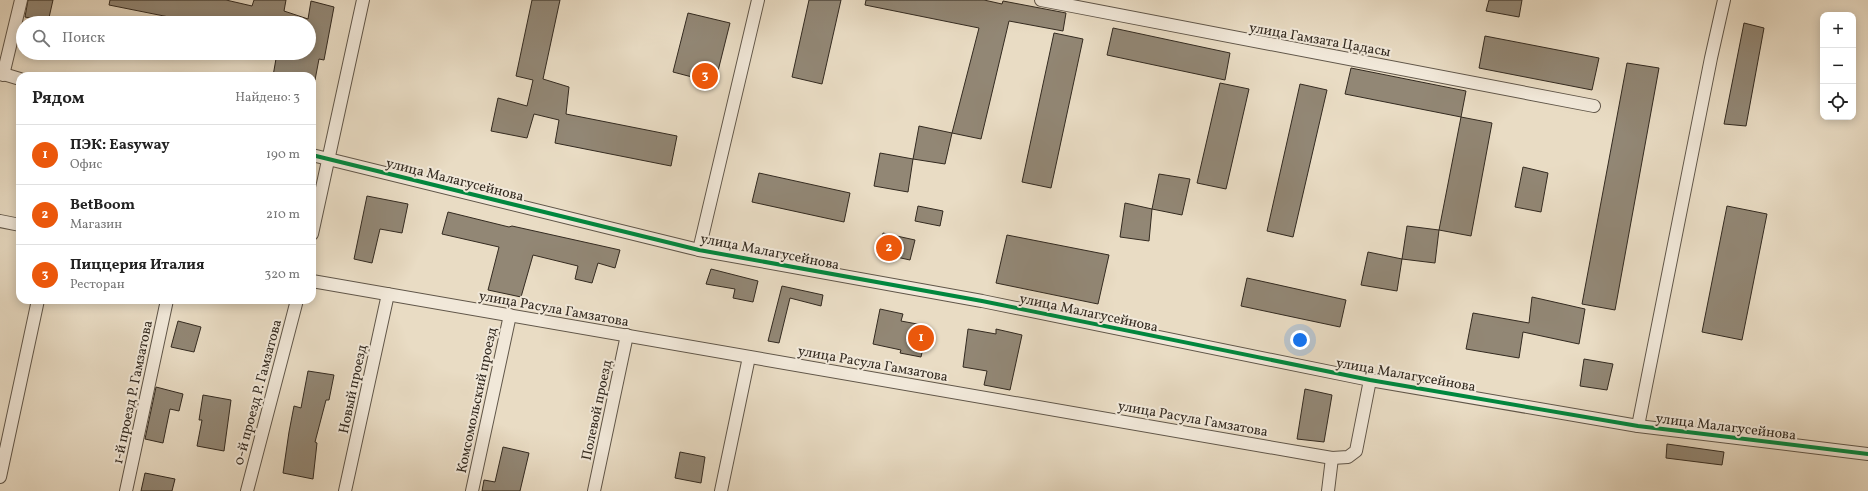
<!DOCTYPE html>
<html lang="ru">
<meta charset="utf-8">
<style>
:root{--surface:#fff;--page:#f2f2f2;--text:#222;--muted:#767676;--line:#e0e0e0;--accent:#ea580c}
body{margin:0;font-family:Vollkorn,serif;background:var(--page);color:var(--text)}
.controls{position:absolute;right:12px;top:12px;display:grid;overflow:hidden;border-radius:8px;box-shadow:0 2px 10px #0003}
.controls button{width:36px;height:36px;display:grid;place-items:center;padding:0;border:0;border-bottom:1px solid var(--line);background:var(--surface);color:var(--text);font:20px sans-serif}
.you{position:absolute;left:1300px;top:340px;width:14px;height:14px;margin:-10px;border:3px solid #fff;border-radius:50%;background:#1a73e8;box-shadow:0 0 0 6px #1a73e833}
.badge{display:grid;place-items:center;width:26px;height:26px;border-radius:50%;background:var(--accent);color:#fff;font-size:13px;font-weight:700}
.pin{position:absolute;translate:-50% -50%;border:2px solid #fff;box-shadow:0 1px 4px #0006}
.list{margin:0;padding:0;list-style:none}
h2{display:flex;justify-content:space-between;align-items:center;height:52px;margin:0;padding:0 16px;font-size:17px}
h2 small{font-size:13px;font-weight:400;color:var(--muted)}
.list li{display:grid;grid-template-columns:26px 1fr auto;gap:12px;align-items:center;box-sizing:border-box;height:60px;padding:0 16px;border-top:1px solid var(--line)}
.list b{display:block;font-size:15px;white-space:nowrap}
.list p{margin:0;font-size:13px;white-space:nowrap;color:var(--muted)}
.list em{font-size:13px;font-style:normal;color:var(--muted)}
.icon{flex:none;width:22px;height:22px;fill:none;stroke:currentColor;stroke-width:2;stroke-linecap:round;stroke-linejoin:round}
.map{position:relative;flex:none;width:1868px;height:491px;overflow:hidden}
.search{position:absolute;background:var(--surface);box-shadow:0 2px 10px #0003;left:16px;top:16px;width:300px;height:44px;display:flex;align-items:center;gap:10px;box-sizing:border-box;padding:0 14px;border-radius:22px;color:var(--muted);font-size:15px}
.panel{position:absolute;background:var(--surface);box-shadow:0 2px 10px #0003;left:16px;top:72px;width:300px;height:232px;border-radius:12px}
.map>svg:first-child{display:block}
.building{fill:#928775;stroke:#332a20}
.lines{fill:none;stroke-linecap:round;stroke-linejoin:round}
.street-casing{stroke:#605649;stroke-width:14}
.street{stroke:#f1e8d9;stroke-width:12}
.cycleway-casing{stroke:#f1e8d9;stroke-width:6}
.cycleway{stroke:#00873e;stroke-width:4}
.labels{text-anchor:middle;stroke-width:4;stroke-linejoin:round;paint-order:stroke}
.street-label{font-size:14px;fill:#332a20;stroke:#f1e8d9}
</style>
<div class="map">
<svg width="1868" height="491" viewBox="0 0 1868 491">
<rect width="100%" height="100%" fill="#e9dcc4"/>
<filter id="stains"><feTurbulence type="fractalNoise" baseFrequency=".005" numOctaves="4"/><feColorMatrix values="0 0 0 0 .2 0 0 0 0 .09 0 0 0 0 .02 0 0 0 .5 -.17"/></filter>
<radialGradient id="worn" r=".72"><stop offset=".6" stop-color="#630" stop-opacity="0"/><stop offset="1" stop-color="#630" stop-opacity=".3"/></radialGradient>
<!-- building -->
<g class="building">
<polygon points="28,0 53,0 48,22 25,17"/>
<polygon points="110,0 226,0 252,6 254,0 286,0 284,11 308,19 311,1 334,7 324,60 319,59 315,80 312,80 312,76 273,76 277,53 300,58 301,53 309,53 309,23 275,23 265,20 264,23 249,23 239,20 238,23 199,23 109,5"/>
<polygon points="532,0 560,0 543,79 569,87 566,114 677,136 671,166 555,143 559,120 534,114 527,138 491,131 498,98 527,106 533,80 516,76"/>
<polygon points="809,0 841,0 822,84 792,77"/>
<polygon points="866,0 984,0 1002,4 1003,1 1066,13 1063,31 1009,21 981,139 952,133 979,28 865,5"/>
<polygon points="1489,0 1522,0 1519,17 1486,11"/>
<polygon points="688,13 730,23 715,83 673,72"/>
<polygon points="1744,23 1764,28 1746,126 1724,124"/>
<polygon points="1113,28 1230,53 1225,80 1107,55"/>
<polygon points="1054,33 1083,39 1051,188 1022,182"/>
<polygon points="1485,36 1599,58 1592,90 1479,68"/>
<polygon points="1627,63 1659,68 1615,310 1582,304"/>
<polygon points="1351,68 1466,91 1461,117 1345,94"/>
<polygon points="1220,83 1249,89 1226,189 1197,183"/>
<polygon points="1300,84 1327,90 1293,237 1267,231"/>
<polygon points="1461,117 1492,123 1471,236 1439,230"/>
<polygon points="919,126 952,133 945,164 913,159"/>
<polygon points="880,153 913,159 908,192 874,186"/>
<polygon points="1523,167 1548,173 1541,212 1515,207"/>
<polygon points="759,173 850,193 844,222 752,202"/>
<polygon points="1159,174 1190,179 1182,215 1152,209"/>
<polygon points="367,196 408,204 402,233 380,229 372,263 354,259"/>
<polygon points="1125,203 1152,209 1149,241 1120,237"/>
<polygon points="918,206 943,211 940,226 915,221"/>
<polygon points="1727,206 1767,214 1742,340 1702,332"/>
<polygon points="448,212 509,227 512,226 620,250 615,268 598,263 592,283 575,279 578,266 533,255 521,297 488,290 499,247 442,234"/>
<polygon points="1407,226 1439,230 1435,263 1402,259"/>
<polygon points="883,233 915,240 910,260 878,253"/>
<polygon points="1007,235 1109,255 1098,304 996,283"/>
<polygon points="1368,252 1402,259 1397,291 1361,285"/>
<polygon points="711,269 758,281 753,302 733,298 735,289 706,284"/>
<polygon points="1247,278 1346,300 1340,327 1241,306"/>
<polygon points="782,286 823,295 821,306 790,298 779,343 768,341"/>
<polygon points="1532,297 1585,309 1579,344 1523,332 1519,358 1466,349 1473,313 1529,323"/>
<polygon points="880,309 903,314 901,321 928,326 921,357 900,353 901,350 873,344"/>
<polygon points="178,321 201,327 194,352 171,347"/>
<polygon points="968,329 996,334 996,329 1022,335 1010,390 984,385 987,371 963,367"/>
<polygon points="1584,359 1613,364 1607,390 1580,386"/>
<polygon points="308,371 334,375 329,400 326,400 315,442 317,443 313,479 283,473 289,432 294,406 301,408"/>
<polygon points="156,387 183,394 179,411 170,409 163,443 145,439"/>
<polygon points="1305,389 1332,395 1324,442 1297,439"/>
<polygon points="203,395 231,400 224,451 197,446 202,420 199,420"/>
<polygon points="1667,444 1724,452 1722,465 1666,458"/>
<polygon points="503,447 529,453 520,491 482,491 484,480 495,482"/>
<polygon points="680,452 705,457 701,483 675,478"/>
<polygon points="145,473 175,479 172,491 141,491"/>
</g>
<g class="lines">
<defs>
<g id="street">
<polyline points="1041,0 1594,106"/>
<polyline points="0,73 20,79"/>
<polyline points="3,75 21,0"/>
<polyline points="312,155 699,250 982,301 1370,380 1638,426 1868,454"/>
<polyline points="0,221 20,225"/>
<polyline points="312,234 363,0"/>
<polyline points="699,250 758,0"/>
<polyline points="312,281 1332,458 1348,457 1356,451 1370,380"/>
<polyline points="1638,426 1711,58 1724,0"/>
<polyline points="0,477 38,300"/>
<polyline points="126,491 167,300"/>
<polyline points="247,491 297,300"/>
<polyline points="345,491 388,294"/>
<polyline points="472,491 510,315"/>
<polyline points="594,491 627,335"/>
<polyline points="721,491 749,357"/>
<polyline points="1328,491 1332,458"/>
</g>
</defs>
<!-- street casing -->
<use href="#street" class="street-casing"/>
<!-- street -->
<use href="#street" class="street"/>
<defs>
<polyline id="cycleway" points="312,155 699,250 982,301 1370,380 1638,426 1868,454"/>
</defs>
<!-- cycleway casing -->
<use href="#cycleway" class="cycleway-casing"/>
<!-- cycleway -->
<use href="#cycleway" class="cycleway"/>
</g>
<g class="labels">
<!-- street labels -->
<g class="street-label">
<text transform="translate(1320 39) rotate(10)" y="5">улица Гамзата Цадасы</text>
<text transform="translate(455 179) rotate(14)" y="5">улица Малагусейнова</text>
<text transform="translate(770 251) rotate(11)" y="5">улица Малагусейнова</text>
<text transform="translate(554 308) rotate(10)" y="5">улица Расула Гамзатова</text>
<text transform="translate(1089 312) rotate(12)" y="5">улица Малагусейнова</text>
<text transform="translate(873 363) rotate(10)" y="5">улица Расула Гамзатова</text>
<text transform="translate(1406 374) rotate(10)" y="5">улица Малагусейнова</text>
<text transform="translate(352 389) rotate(-78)" y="5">Новый проезд</text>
<text transform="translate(132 392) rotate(-78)" y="5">1-й проезд Р. Гамзатова</text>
<text transform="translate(257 392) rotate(-75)" y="5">0-й проезд Р. Гамзатова</text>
<text transform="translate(476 400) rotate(-78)" y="5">Комсомольский проезд</text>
<text transform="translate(596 410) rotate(-78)" y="5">Полевой проезд</text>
<text transform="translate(1193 418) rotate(10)" y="5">улица Расула Гамзатова</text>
<text transform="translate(1726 426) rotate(7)" y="5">улица Малагусейнова</text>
</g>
</g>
<rect width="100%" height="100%" filter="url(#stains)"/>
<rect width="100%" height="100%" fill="url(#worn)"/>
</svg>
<div class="controls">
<button>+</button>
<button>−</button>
<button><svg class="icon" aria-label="locate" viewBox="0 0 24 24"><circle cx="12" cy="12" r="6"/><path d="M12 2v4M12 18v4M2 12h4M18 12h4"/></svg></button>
</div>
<div class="you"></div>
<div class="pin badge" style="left:921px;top:338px">1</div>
<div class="pin badge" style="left:889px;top:248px">2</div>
<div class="pin badge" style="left:705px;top:76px">3</div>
<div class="search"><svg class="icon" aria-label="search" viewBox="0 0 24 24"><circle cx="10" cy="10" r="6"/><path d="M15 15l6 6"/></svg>Поиск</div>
<section class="panel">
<h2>Рядом<small>Найдено: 3</small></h2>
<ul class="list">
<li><span class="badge">1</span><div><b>ПЭК: Easyway</b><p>Офис</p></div><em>190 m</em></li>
<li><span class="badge">2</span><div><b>BetBoom</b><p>Магазин</p></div><em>210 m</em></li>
<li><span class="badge">3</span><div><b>Пиццерия Италия</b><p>Ресторан</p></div><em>320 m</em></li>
</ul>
</section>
</div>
